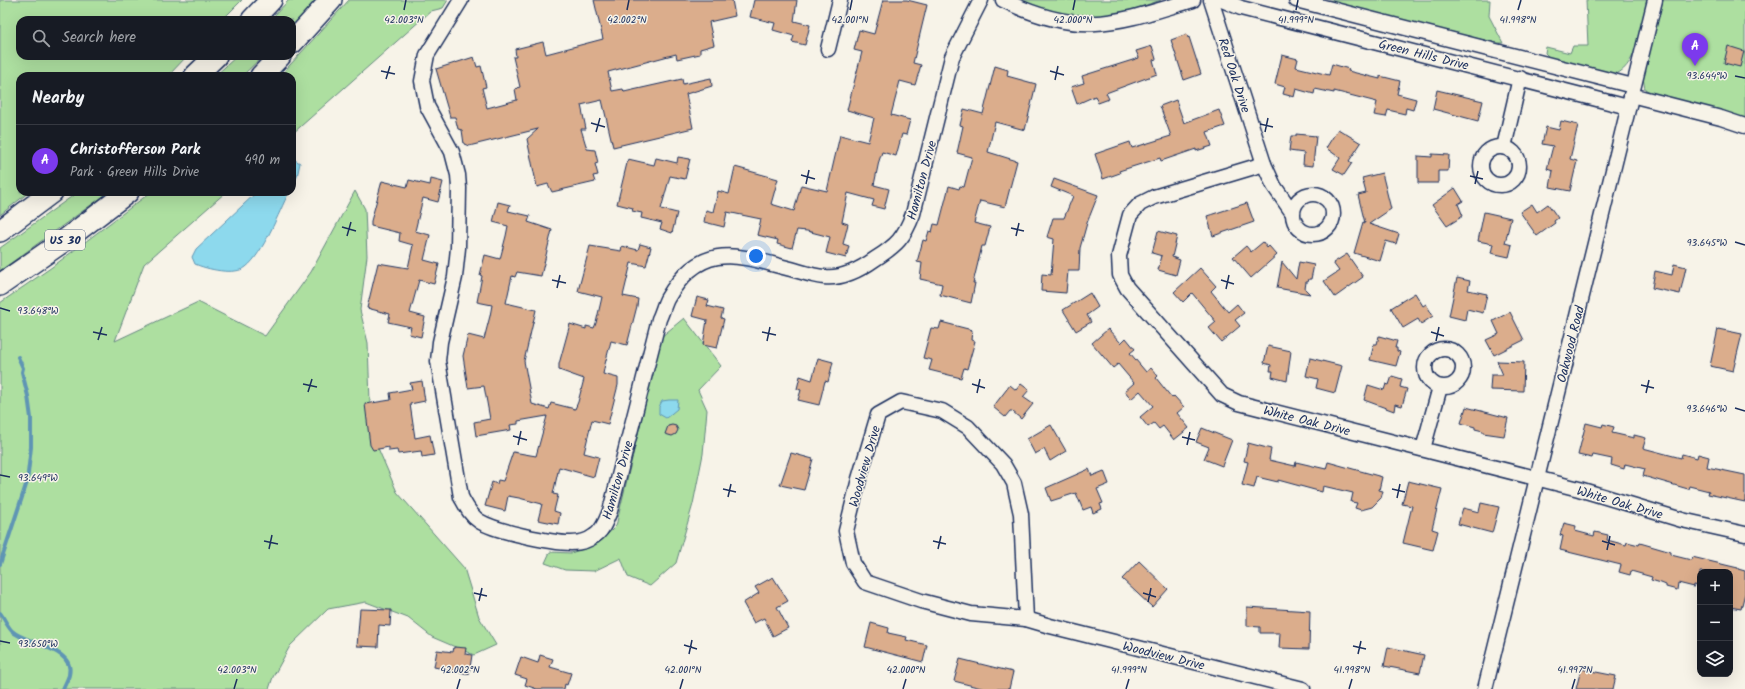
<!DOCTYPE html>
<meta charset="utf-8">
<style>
:root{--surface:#171b24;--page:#20242c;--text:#f1f3f6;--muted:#9ea1a6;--line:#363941;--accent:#7c3aed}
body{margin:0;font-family:Kalam,sans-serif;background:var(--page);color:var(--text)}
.controls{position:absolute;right:12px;bottom:12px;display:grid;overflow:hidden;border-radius:8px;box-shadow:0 4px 16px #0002}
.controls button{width:36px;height:36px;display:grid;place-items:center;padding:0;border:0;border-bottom:1px solid var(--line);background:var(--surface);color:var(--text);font:20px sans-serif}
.you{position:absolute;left:756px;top:256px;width:14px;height:14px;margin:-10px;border:3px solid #fff;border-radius:50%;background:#1a73e8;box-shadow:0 0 0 6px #1a73e833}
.badge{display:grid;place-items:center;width:26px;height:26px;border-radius:50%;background:var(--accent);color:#fff;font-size:13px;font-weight:700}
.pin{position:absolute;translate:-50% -33px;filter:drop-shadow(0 1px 2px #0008)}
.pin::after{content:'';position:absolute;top:21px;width:14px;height:12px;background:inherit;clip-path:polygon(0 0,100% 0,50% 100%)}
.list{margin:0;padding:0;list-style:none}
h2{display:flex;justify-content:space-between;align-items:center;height:52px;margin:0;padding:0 16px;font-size:17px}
h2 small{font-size:13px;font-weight:400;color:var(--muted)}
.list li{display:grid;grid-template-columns:26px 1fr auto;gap:12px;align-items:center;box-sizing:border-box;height:72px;padding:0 16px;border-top:1px solid var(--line)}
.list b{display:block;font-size:15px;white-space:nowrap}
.list p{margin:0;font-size:13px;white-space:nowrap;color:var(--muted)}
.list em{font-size:13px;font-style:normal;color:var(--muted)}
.icon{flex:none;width:22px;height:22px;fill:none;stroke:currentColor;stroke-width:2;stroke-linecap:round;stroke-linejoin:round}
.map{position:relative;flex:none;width:1745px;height:689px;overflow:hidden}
.search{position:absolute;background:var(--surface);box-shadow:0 4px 16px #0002;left:16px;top:16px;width:280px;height:44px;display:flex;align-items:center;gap:10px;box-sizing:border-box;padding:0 14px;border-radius:12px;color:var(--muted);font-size:15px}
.panel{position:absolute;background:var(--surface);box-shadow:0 4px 16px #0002;left:16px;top:72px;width:280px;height:124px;border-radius:12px}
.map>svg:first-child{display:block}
.green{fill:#addfa0;stroke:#64877f}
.water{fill:#8dd9ed;stroke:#5f95b4}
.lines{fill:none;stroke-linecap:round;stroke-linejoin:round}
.stream{stroke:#5f95b4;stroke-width:4}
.building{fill:#dbad8c;stroke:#1b2f5e}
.minor-casing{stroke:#1b2f5e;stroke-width:17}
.highway-casing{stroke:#1b2f5e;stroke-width:24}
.minor{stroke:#f7f3e8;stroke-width:14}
.highway{stroke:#f7f3e8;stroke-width:21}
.ticks{fill:none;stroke:#1b2f5e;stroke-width:1.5}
.labels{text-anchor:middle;stroke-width:3;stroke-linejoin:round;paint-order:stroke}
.shield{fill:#f7f3e8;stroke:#5d6a87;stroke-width:1}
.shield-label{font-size:12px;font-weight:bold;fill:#1b2f5e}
.street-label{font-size:13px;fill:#1b2f5e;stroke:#f7f3e8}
.ticks-label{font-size:10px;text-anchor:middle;fill:#1b2f5e;stroke:#f7f3e8;stroke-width:3;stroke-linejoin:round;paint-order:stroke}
</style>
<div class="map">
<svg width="1745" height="689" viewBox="0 0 1745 689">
<rect width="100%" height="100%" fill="#f7f3e8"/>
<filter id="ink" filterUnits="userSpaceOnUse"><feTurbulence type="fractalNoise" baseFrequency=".025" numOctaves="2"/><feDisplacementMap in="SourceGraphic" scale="8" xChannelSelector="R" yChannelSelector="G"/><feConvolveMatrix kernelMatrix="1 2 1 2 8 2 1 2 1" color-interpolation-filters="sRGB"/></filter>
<g filter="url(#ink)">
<!-- green -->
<g class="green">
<polygon points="0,0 242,0 222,20 20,20 20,56 187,56 168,76 20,76 20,192 29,192 0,215"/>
<polygon points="289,0 317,0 292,27 292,20 270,20"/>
<polygon points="349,0 448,0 443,8 431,11 292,134 292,76 280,76"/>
<path d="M1020,0H1161C1140,7 1119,16 1098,18C1072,20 1043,9 1020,0Z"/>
<polygon points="1319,0 1490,0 1489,16 1503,43 1496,43"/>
<path d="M1586,0H1648C1643,20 1637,73 1611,75L1549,57L1545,53L1546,47L1570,53L1573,46H1588Z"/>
<polygon points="1662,0 1745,0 1745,118 1654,95 1645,89 1643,78"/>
<polygon points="237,56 263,56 242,76 215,76"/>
<polygon points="355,191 365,209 367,256 360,310 368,343 371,432 397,492 464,568 479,617 496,645 474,655 432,637 408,618 366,602 328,609 290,646 273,677 269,689 0,689 0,303 52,267 151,192 226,192 144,264 115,341 198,302 265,336 311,272"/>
<polygon points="78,192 109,192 0,271 0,248"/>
<polygon points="684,318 721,366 698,390 707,410 703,454 693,504 676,563 650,586 628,577 621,558 594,571 565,570 545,563 550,552 571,553 599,543 616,526 661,337"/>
</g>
<!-- water -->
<g class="water">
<polygon points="295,160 300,163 297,177 292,187 292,162"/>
<path d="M257,192H289C279,212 263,254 246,267C235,276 206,269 195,264L192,257L196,249Z"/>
<polygon points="669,400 678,400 677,409 666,418 659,414 659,407 662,401"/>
</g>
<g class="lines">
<!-- stream -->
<g class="stream">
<polyline points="0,564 27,482 31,447 31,418 28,396 22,372 23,368 18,357"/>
<path d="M0,613C4,618 7,626 12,631C25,644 76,648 69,675C68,679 65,684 63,689"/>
</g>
</g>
<!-- building -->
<g class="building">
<polygon points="594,0 732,0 735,16 709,22 714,45 700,49 700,54 677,59 676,54 608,72 612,91 623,89 624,92 682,79 683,84 711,78 712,86 686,94 693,128 613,147 602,100 581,105 586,129 581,129 587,149 595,150 598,163 595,164 598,175 593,176 595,182 552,192 548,184 537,187 527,139 538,129 469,146 464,144 462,130 458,129 455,117 450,117 436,69 474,57 477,67 481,66 486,87 482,88 487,108 517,100 515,89 520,87 513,57 516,57 515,49 543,42 546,54 603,39"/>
<polygon points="754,0 797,0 794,21 810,25 805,45 792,42 794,36 773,30 775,23 750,17"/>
<polygon points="883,0 907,0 927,5 913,63 921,65 915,85 900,81 891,115 910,120 906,135 902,134 896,156 882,152 879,161 874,185 889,189 884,209 872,206 874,200 848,193 842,222 848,224 843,244 849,246 846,258 826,253 830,237 807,231 797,230 792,248 777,244 778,240 757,235 761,219 727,212 724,227 704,222 706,210 713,212 718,191 729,194 735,167 778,179 771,204 794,211 801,185 827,191 840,135 868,142 874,118 847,110 862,52 854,50 859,30 874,34"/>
<polygon points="1187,34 1188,38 1189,37 1201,74 1184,80 1171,40"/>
<polygon points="1152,46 1156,59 1153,60 1157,74 1106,93 1109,99 1098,103 1095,96 1077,104 1071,87 1084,83 1082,76 1139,58 1136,51"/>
<polygon points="1728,46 1744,51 1740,67 1724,63"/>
<polygon points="1282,55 1298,59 1296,67 1329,75 1332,64 1349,69 1348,71 1380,79 1380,76 1400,81 1397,94 1416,99 1413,110 1406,108 1405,114 1388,110 1386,117 1374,115 1377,102 1334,91 1334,93 1315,89 1314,94 1296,89 1294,97 1283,94 1285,87 1275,84"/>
<polygon points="995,66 1008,70 1007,76 1036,84 1025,130 995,122 988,152 1017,161 1005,207 980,201 974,223 990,227 985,246 982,246 973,283 975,283 971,303 940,295 942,284 920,279 922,263 917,262 923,240 926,241 929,231 932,232 934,224 939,225 949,186 959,189 960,186 964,187 972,157 957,153 963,126 960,125 964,109 983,114"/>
<polygon points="1437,90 1483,101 1478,121 1433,109"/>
<polygon points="1176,100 1184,123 1219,110 1225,126 1207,132 1212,146 1196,151 1196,149 1161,161 1160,158 1119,171 1120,173 1103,179 1095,154 1130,142 1132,148 1171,136 1160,106"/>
<polygon points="1561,121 1578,125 1570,159 1577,161 1570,191 1550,187 1553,171 1547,169 1553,146 1542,144 1546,127 1559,130"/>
<polygon points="1338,129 1361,143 1349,161 1352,163 1344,175 1333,169 1340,158 1326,148"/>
<polygon points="1296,134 1316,136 1313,166 1303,165 1304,153 1289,151 1291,136 1296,136"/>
<polygon points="1432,154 1449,155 1448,171 1438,171 1438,183 1418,183 1418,156 1432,157"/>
<polygon points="678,157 690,159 685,179 670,176 661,209 677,213 672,233 660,229 662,223 641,218 642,213 632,211 633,208 617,204 628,159 654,165 656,158 677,163"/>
<polygon points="1382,173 1391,209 1369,224 1399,234 1396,244 1386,241 1380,261 1354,253 1363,222 1365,223 1358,195 1366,193 1362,178"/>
<polygon points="431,179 443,182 438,202 423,198 415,231 430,235 424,260 439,264 434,284 419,280 410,313 425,317 421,337 409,334 411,327 388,322 390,314 367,308 378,263 408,268 413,245 399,241 400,233 371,226 371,221 382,181 407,187 409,180 430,185"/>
<polygon points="1054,179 1098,195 1087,223 1080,248 1079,271 1068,271 1066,293 1041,291 1042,274 1051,275 1054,239 1047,237 1053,218 1064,218 1073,196 1051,187"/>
<polygon points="1455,188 1463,201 1458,204 1463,216 1447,226 1432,205"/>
<polygon points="498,202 510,205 508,211 530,216 528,222 552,230 541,276 517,272 515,277 512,276 506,303 536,310 524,361 532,404 549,409 551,403 575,409 578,402 584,379 559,370 559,364 570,324 586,329 586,326 594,328 596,323 602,297 578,291 590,246 621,251 622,246 638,250 640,244 651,247 646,266 631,263 623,296 638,299 637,306 627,345 611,341 605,364 603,374 618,378 618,385 608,424 592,420 584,453 599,457 594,477 559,467 553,494 558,495 554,511 560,513 558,524 538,520 542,504 519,498 508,496 505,511 485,506 492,482 497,484 498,480 503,481 513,452 536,456 547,416 518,421 518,424 510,425 511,430 476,436 474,422 490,419 484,386 468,388 463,356 468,335 484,339 490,316 492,305 477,302 482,276 480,275 485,255 500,259 506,236 508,226 493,222"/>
<polygon points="1247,203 1254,222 1213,236 1207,216"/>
<polygon points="1532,204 1537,212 1548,204 1558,218 1554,221 1555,223 1537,236 1520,212"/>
<polygon points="1484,212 1511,218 1505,243 1512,245 1509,257 1491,253 1493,244 1478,241"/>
<polygon points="1158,231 1177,236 1172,257 1180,260 1176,275 1158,270 1162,256 1152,253"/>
<polygon points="1263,242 1267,248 1269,246 1277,255 1251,278 1233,257 1246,246 1251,252"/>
<polygon points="1347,254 1363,277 1335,297 1324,281 1339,271 1333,263"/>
<polygon points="1282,262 1296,279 1299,262 1314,265 1311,279 1309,279 1308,282 1306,282 1305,289 1310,294 1277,288"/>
<polygon points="1674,264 1686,267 1680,294 1652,288 1655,271 1672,275"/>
<polygon points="1200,268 1216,286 1211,291 1228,312 1237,304 1244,313 1235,320 1240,326 1221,342 1209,328 1216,322 1192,293 1183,302 1174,292"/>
<polygon points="1457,278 1470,281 1468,290 1487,294 1483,313 1467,309 1465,320 1449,316"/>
<polygon points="1090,293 1098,307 1087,315 1091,322 1076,331 1063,310"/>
<polygon points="1415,293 1423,306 1426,304 1433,316 1421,324 1418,319 1403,328 1391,308"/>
<polygon points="697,297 709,300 707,306 723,310 721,318 724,319 717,348 703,345 707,320 692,316"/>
<polygon points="1510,312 1524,340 1494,355 1486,340 1499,334 1493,321"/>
<polygon points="941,322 972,330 971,340 975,341 967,369 964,368 961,378 929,370 932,360 923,358 931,328 939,329"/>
<polygon points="1108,329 1121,343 1126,338 1135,349 1130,353 1146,372 1151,368 1158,376 1156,378 1172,398 1174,396 1184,407 1177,413 1189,428 1174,440 1163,426 1159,429 1154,423 1148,427 1140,417 1153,406 1140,391 1131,399 1125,391 1134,383 1118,364 1113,368 1092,343"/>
<polygon points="1718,329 1742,334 1733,371 1710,366"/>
<polygon points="1379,336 1397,341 1395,348 1397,348 1397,351 1400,352 1396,366 1370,360 1374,344 1377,344"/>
<polygon points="1268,346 1291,351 1287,381 1272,377 1273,371 1270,371 1271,365 1264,363"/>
<polygon points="818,358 833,362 828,382 825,381 819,405 798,400 801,390 797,389 800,376 812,380"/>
<polygon points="1310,358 1342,366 1335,393 1316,388 1318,379 1306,376"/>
<polygon points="1497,361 1524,362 1523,391 1490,390 1491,375 1503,375"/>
<polygon points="1392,376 1402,379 1400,387 1407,389 1402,406 1395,404 1394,411 1364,400 1368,385 1384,390 1386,384 1389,385"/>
<polygon points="422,381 425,401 410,404 415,438 430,435 434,455 422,457 421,451 398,454 397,450 389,451 389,447 373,450 370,445 365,404 391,400 390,393 412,389 410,383"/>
<polygon points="1021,384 1029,390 1023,397 1033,404 1021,419 1012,411 1010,411 1005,417 993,407 1010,385 1016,390"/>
<polygon points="1466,407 1508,418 1504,436 1483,433 1483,431 1475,429 1475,427 1461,423"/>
<polygon points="1586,423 1602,427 1603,424 1614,427 1612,433 1634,438 1634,435 1646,438 1643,448 1681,458 1682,454 1697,458 1698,454 1709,457 1707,467 1745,475 1745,502 1708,494 1709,491 1689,486 1688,489 1643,476 1645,469 1625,464 1624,469 1611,465 1612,459 1593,455 1592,458 1578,455"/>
<polygon points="672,425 676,426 678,430 676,434 672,436 665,434 668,426"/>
<polygon points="1051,425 1066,451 1050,461 1044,449 1035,454 1027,439"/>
<polygon points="1202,428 1232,440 1222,466 1204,459 1209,447 1196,442"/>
<polygon points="1248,443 1271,449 1269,460 1295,466 1296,462 1326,469 1328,462 1382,477 1379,490 1383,491 1381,498 1372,507 1361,510 1355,508 1357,503 1351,502 1353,493 1323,486 1322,492 1278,480 1278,482 1257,477 1254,488 1242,485 1248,462 1244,461"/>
<polygon points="791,453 813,459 804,490 780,485"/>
<polygon points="1089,469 1092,476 1104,471 1109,484 1097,489 1103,503 1100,504 1102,509 1093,513 1091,507 1083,510 1076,493 1051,501 1046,488"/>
<polygon points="1408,481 1442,489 1432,529 1438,531 1433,550 1403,543 1412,506 1402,504"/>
<polygon points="1481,503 1499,507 1492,533 1458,524 1463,508 1479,512"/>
<polygon points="1564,523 1576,526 1575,531 1594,536 1595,532 1608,535 1607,540 1626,545 1627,542 1639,545 1640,543 1671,552 1671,555 1691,560 1692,557 1738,568 1738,569 1745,571 1745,593 1741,609 1730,607 1730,572 1700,572 1700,586 1694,585 1694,587 1678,583 1677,590 1666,587 1666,585 1661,583 1651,580 1652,577 1631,571 1630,575 1619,572 1621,565 1560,550 1563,536 1560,535"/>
<polygon points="1139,561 1168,589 1152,607 1122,579"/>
<polygon points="773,577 788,601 777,607 788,628 773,636 764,618 754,623 743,603 759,593 755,587"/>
<polygon points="1247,607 1310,611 1309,649 1279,648 1280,633 1260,633 1260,627 1247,626"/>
<polygon points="360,609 391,610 390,626 379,625 378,647 357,646"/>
<polygon points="871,623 889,628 888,633 907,637 906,640 927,645 923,662 865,647"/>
<polygon points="454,647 466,648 465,654 472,655 469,674 434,667 437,650 453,652"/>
<polygon points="1388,647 1424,655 1420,673 1384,666"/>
<polygon points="540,655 553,659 550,667 571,673 567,685 565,684 564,689 537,689 525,685 527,679 515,675 521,657 538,663"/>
<polygon points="960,659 1013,672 1009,689 985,689 954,681"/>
<polygon points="1581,669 1616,676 1613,689 1576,689"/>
</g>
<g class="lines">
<defs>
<g id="minor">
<path d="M461,0L427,55L422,81L427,106L452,152L458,175L459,188L458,248L455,277L440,342L438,361L461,497C466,506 470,515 479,521C495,531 551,543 571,543C578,543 588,541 594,536C603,531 606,520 610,511L659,319C662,313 664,305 667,299C701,240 737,255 791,269C802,272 813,276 824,277C842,279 861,269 875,259C897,245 904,238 913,214L952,57L981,0"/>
<path d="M1003,0C1080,38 1116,23 1193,0"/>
<polyline points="1211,0 1264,164 1274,186 1292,212"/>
<polyline points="1222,0 1241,8 1628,107"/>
<polyline points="1296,0 1633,86"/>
<polyline points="828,49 840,0"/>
<polyline points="1631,95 1721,118 1745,126"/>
<circle cx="1500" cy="166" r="19"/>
<polyline points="1504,147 1520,78"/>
<polyline points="1264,164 1154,197 1140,204 1130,215 1119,256 1120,275 1127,288 1222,395 1239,403 1579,489 1682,520 1745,534"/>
<circle cx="1313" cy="214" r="20"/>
<circle cx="1444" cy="368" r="19"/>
<polygon points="901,402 942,411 968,427 1003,464 1014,483 1021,514 1026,619 971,614 921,601 865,582 853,563 846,531 859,479 878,415"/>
<polyline points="1423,449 1440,387"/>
<polyline points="1026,619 1050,626 1303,689"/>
<polyline points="1485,689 1655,0"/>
</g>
<g id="highway">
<polyline points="252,20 271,0"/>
<polyline points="292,43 331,0"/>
<polyline points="195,76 216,56"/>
<polyline points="261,76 280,56"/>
<polyline points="0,231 52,192"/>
<polyline points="0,285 65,240 128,192"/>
</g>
</defs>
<!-- minor casing -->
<use href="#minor" class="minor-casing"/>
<!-- highway casing -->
<use href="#highway" class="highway-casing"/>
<!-- minor -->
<use href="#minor" class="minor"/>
<!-- highway -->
<use href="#highway" class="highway"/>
</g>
</g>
<!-- ticks -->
<path class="ticks" d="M404,10L406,0M627,10L629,0M850,10L852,0M1073,10L1075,0M1296,10L1298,0M1518,10L1521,0M381,71L395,74M1050,71L1064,75M1735,76L1745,78M386,79L390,66M1055,80L1058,66M591,123L605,127M1260,124L1273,127M596,132L600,118M1265,132L1268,118M801,175L815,179M1470,176L1483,179M806,184L809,170M1475,184L1478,171M342,227L356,231M1011,228L1024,231M347,236L351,222M1016,236L1019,223M1735,242L1745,245M552,280L566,283M1221,280L1234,284M557,288L560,275M1226,289L1229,275M0,308L10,311M93,332L107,335M762,332L776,335M1431,332L1444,336M98,340L102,327M767,341L770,327M1436,341L1439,327M303,384L317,387M972,384L985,388M1641,385L1654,388M308,392L312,379M977,393L980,379M1646,393L1649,380M1735,408L1745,411M513,436L527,440M1182,437L1195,440M518,445L521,431M1187,445L1190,432M0,475L10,477M723,489L736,492M1392,489L1405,492M728,497L731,484M1397,498L1400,484M264,541L278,544M933,541L946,544M1602,541L1615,545M269,549L272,535M938,549L941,536M1607,550L1610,536M474,593L487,596M1143,593L1156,597M479,601L482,588M1148,602L1151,588M0,641L10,643M684,645L697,649M1353,646L1366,649M689,654L692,640M1358,654L1361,641M234,689L237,679M457,689L460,679M680,689L683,679M903,689L906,679M1126,689L1129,679M1349,689L1352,679M1572,689L1575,679"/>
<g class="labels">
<!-- shield labels -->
<rect class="shield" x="45" y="230" width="40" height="20" rx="3"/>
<g class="shield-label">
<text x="65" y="244">US 30</text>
</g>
<!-- street labels -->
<g class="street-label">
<text transform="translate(1424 54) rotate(14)" y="5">Green Hills Drive</text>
<text transform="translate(1235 75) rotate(72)" y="5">Red Oak Drive</text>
<text transform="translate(921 180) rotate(-75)" y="5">Hamilton Drive</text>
<text transform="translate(1570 344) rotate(-76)" y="5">Oakwood Road</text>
<text transform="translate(1307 420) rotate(14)" y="5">White Oak Drive</text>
<text transform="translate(864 466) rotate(-74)" y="5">Woodview Drive</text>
<text transform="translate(617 480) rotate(-74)" y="5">Hamilton Drive</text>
<text transform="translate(1620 502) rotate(16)" y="5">White Oak Drive</text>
<text transform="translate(1164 655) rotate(14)" y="5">Woodview Drive</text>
</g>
</g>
<g class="ticks-label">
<text x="404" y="23">42.003°N</text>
<text x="627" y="23">42.002°N</text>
<text x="850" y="23">42.001°N</text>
<text x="1073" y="23">42.000°N</text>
<text x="1296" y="23">41.999°N</text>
<text x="1518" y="23">41.998°N</text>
<text x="1707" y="79">93.644°W</text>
<text x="1707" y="246">93.645°W</text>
<text x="38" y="314">93.648°W</text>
<text x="1707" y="412">93.646°W</text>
<text x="38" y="481">93.649°W</text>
<text x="38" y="647">93.650°W</text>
<text x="237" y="673">42.003°N</text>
<text x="460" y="673">42.002°N</text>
<text x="683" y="673">42.001°N</text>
<text x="906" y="673">42.000°N</text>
<text x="1129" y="673">41.999°N</text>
<text x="1352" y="673">41.998°N</text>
<text x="1575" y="673">41.997°N</text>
</g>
</svg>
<div class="controls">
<button>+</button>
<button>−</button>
<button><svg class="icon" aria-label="layers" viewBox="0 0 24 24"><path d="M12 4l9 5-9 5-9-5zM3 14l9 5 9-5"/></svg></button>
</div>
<div class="you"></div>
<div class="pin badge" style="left:1695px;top:66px">A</div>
<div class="search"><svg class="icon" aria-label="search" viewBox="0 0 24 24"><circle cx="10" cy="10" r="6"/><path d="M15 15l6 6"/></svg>Search here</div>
<section class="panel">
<h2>Nearby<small></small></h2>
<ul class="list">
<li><span class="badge">A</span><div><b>Christofferson Park</b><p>Park · Green Hills Drive</p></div><em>490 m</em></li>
</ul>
</section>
</div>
